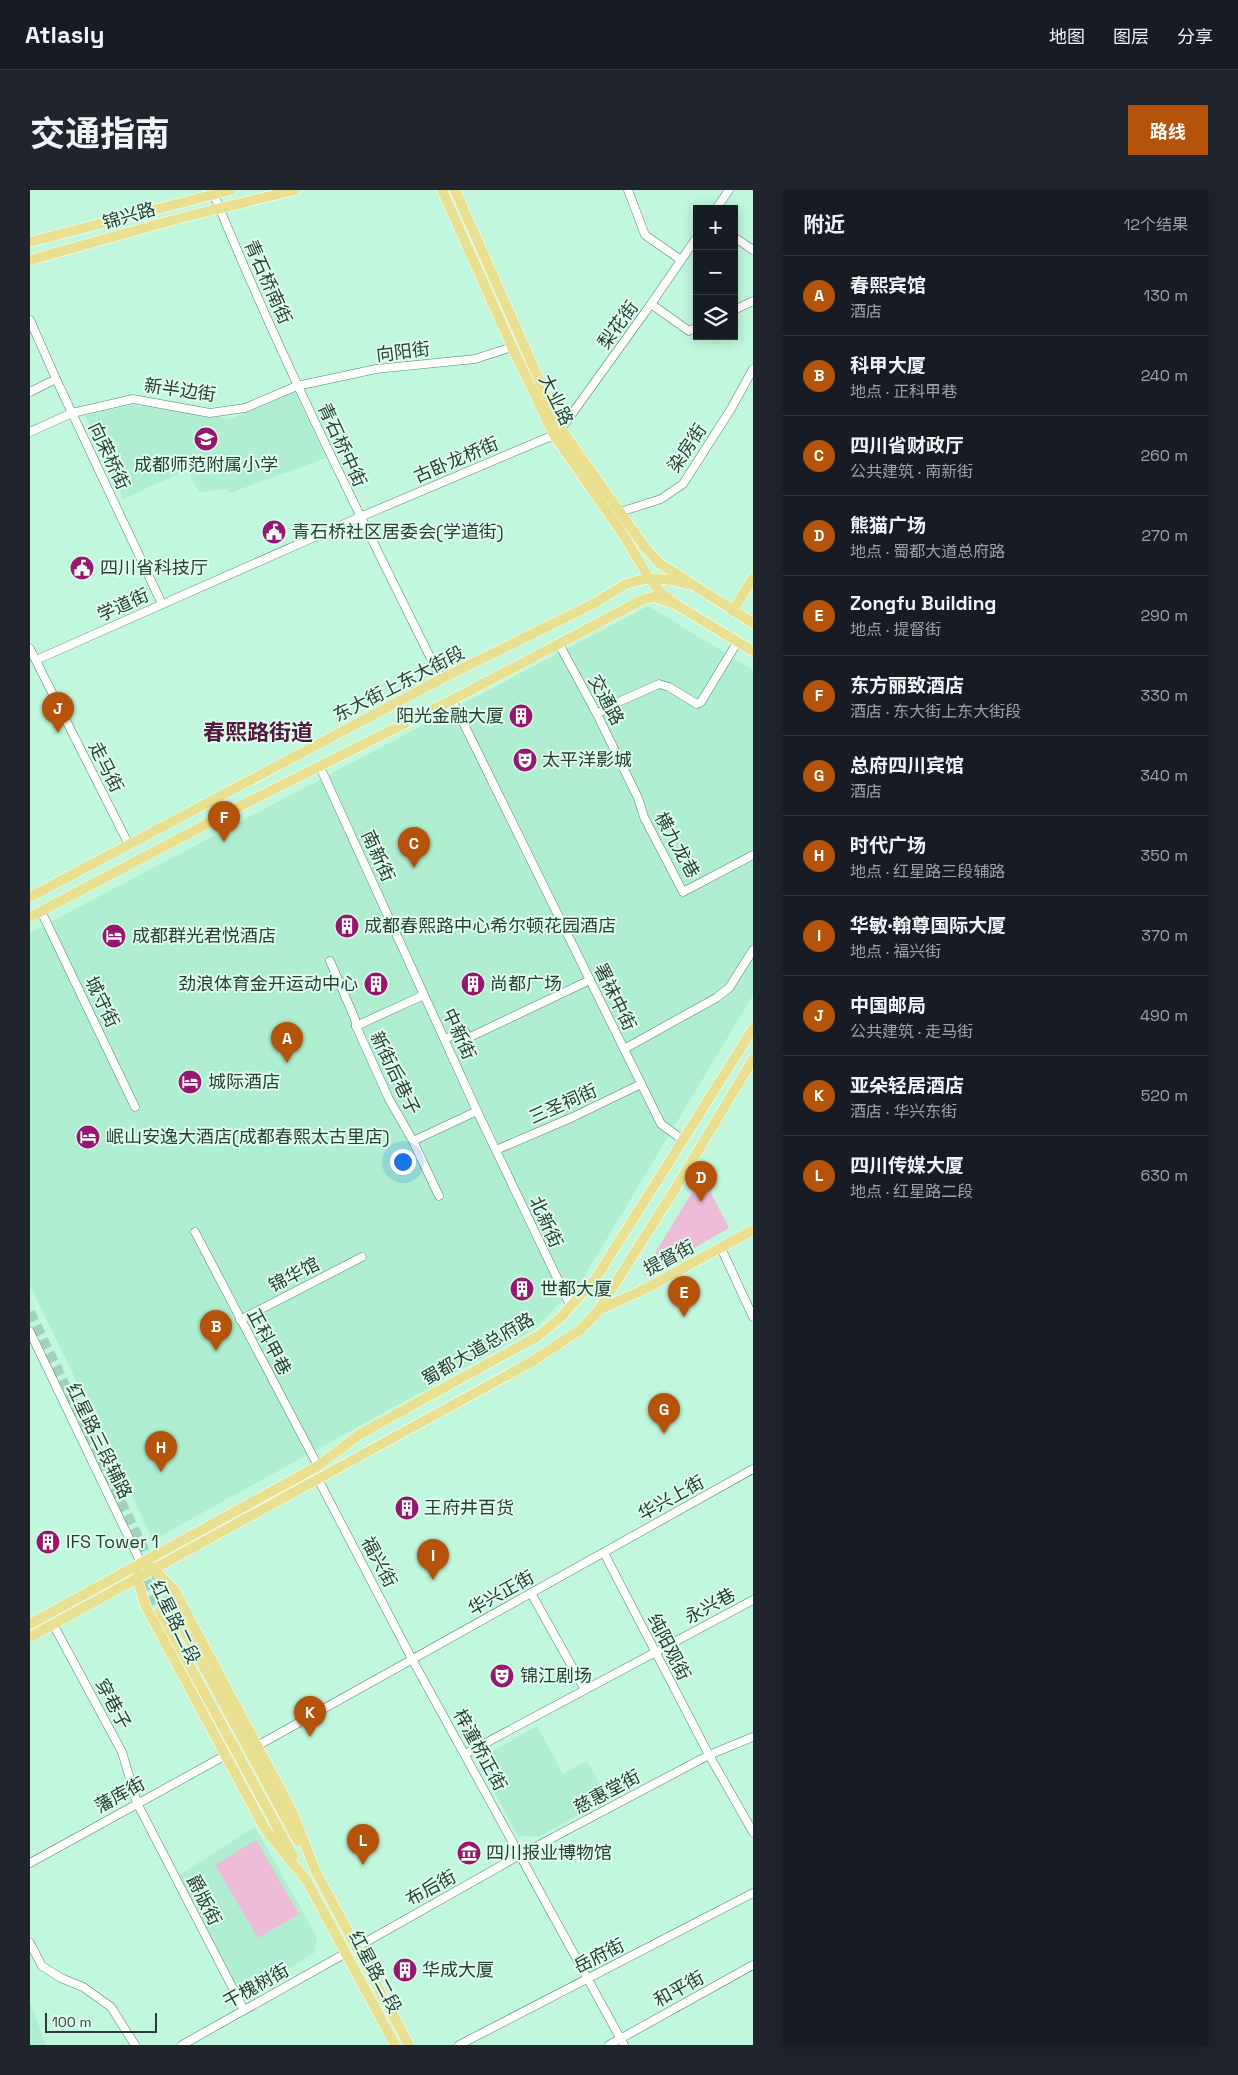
<!DOCTYPE html>
<html lang="zh">
<meta charset="utf-8">
<style>
:root{--surface:#171b24;--page:#20242c;--text:#f1f3f6;--muted:#9ea1a6;--line:#363941;--accent:#b45309}
body{margin:0;font-family:"Space Grotesk","Noto Sans SC",sans-serif;background:var(--page);color:var(--text)}
.controls{position:absolute;right:15px;top:15px;display:grid;overflow:hidden;border-radius:0px;box-shadow:0 2px 12px #0003}
.controls button{width:45px;height:45px;display:grid;place-items:center;padding:0;border:0;border-bottom:1px solid var(--line);background:var(--surface);color:var(--text);font:25px sans-serif}
.scale{position:absolute;left:15px;bottom:12px;width:112px;box-sizing:border-box;padding-left:5px;border:2px solid #283e34;border-top:0;font-size:14px;line-height:18px;white-space:nowrap;color:#283e34;-webkit-text-stroke:4px #dfffef;paint-order:stroke}
.you{position:absolute;left:372px;top:971px;width:18px;height:18px;margin:-12px;border:4px solid #fff;border-radius:50%;background:#1a73e8;box-shadow:0 0 0 8px #1a73e833}
.badge{display:grid;place-items:center;width:32px;height:32px;border-radius:50%;background:var(--accent);color:#fff;font-size:16px;font-weight:700}
.pin{position:absolute;translate:-50% -41px;filter:drop-shadow(0 1px 2px #0008)}
.pin::after{content:'';position:absolute;top:26px;width:18px;height:15px;background:inherit;clip-path:polygon(0 0,100% 0,50% 100%)}
.list{margin:0;padding:0;list-style:none}
h2{display:flex;justify-content:space-between;align-items:center;height:65px;margin:0;padding:0 20px;font-size:21px}
h2 small{font-size:16px;font-weight:400;color:var(--muted)}
.list li{display:grid;grid-template-columns:32px 1fr auto;gap:15px;align-items:center;box-sizing:border-box;height:80px;padding:0 20px;border-top:1px solid var(--line)}
.list b{display:block;font-size:19px;white-space:nowrap}
.list p{margin:0;font-size:16px;white-space:nowrap;color:var(--muted)}
.list em{font-size:16px;font-style:normal;color:var(--muted)}
.icon{flex:none;width:28px;height:28px;fill:none;stroke:currentColor;stroke-width:2;stroke-linecap:round;stroke-linejoin:round}
.map{position:relative;flex:none;width:723px;height:1855px;overflow:hidden;border-radius:0px}
header{display:flex;align-items:center;gap:30px;box-sizing:border-box;height:70px;padding:0 25px;background:var(--surface);border-bottom:1px solid var(--line)}
header strong{font-size:24px}
nav{display:flex;gap:28px;margin-inline-start:auto;font-size:18px}
.intro{display:flex;align-items:center;justify-content:space-between;box-sizing:border-box;height:120px;padding:0 30px}
h1{margin:0;font-size:35px}
.button{padding:12px 22px;border-radius:0px;background:var(--accent);color:#fff;font-size:18px;font-weight:700}
main{display:flex;gap:30px;padding:0 30px}
aside{flex:1;background:var(--surface);border-radius:0px;box-shadow:0 2px 12px #0003}
.map>svg:first-child{display:block}
.built{fill:#afeed0}
.green{fill:#edbbd7}
.lines{fill:none;stroke-linecap:round;stroke-linejoin:round}
.major-tunnel{stroke:#a2d2bb;stroke-width:10;stroke-dasharray:10 5;stroke-linecap:butt}
.minor-casing{stroke:#51836c;stroke-width:9}
.major-casing{stroke:#fff;stroke-width:11}
.minor{stroke:#fff;stroke-width:8}
.major{stroke:#e8e090;stroke-width:10}
.labels{text-anchor:middle;stroke-width:4;stroke-linejoin:round;paint-order:stroke}
.street-label{font-size:18px;fill:#283e34;stroke:#dfffef}
.poi-label{font-size:18px;fill:#283e34;stroke:#dfffef;text-anchor:start}
.district-label{font-size:22px;font-weight:bold;fill:#53183f;stroke:#dfffef}
</style>
<header>
<strong>Atlasly</strong>
<nav><a>地图</a><a>图层</a><a>分享</a></nav>
</header>
<div class="intro"><h1>交通指南</h1><a class="button">路线</a></div>
<main>
<div class="map">
<svg width="723" height="1855" viewBox="0 0 723 1855">
<rect width="100%" height="100%" fill="#c1f7dd"/>
<!-- built -->
<g class="built">
<polygon points="265,202 296,268 200,303 197,299 169,302 157,280 93,309 55,226 101,215 159,221 201,229"/>
<polygon points="618,416 723,480 723,805 552,1090 505,1139 123,1350 0,1095 0,743"/>
<polygon points="507,1536 533,1584 557,1571 578,1609 508,1647 488,1646 447,1570"/>
<polygon points="225,1637 287,1747 284,1763 213,1807 146,1687"/>
<polygon points="0,1812 16,1855 0,1855"/>
</g>
<!-- green -->
<g class="green">
<polygon points="672,986 699,1038 615,1086 613,1083"/>
<polygon points="226,1650 269,1724 228,1748 185,1675"/>
</g>
<g class="lines">
<!-- major-tunnel -->
<g class="major-tunnel">
<polyline points="0,1122 141,1416"/>
<polyline points="110,1377 130,1421"/>
</g>
<defs>
<g id="minor">
<path d="M182,0C250,167 331,328 411,489"/>
<polyline points="598,0 615,45 651,70"/>
<polyline points="686,19 699,0"/>
<polyline points="704,47 723,60"/>
<polyline points="621,114 659,141 667,137"/>
<polyline points="704,120 723,111"/>
<polyline points="0,130 26,189 132,414"/>
<polyline points="0,202 26,189"/>
<polyline points="0,242 42,223 103,209 180,223 215,218 267,196 346,179 445,169 482,157"/>
<polyline points="590,322 631,309 653,294 701,219 723,179"/>
<polyline points="529,454 567,524 608,608 614,627 653,702 723,665"/>
<polyline points="0,459 99,655"/>
<polyline points="6,470 330,327 524,245 531,239 621,114 667,47"/>
<polyline points="422,510 631,934 653,950"/>
<polyline points="567,524 584,514 629,494 639,497 667,514 671,512 708,451"/>
<polyline points="290,577 447,921 541,1117"/>
<polyline points="11,721 105,917"/>
<polyline points="300,771 325,829 326,836 359,909 383,951 409,1006"/>
<polyline points="326,836 394,805"/>
<polyline points="415,849 434,840 438,848 560,790"/>
<polyline points="594,859 686,808 699,798 723,760"/>
<polyline points="383,951 447,921"/>
<polyline points="466,960 543,927 611,894"/>
<polyline points="165,1042 288,1276"/>
<polyline points="691,1058 723,1127"/>
<polyline points="210,1130 332,1067"/>
<polyline points="0,1142 111,1373"/>
<polyline points="288,1289 382,1469 594,1855"/>
<polyline points="574,1363 679,1565 723,1642"/>
<polyline points="501,1403 555,1500"/>
<polyline points="23,1434 92,1562 107,1613 214,1820"/>
<polyline points="227,1556 723,1279"/>
<polyline points="435,1564 723,1410"/>
<polyline points="0,1673 196,1565"/>
<polyline points="0,1753 12,1776 31,1788 53,1797 81,1817 105,1855"/>
<polyline points="327,1757 490,1665 679,1565 723,1547"/>
<polyline points="152,1855 316,1763"/>
<polyline points="429,1855 723,1703"/>
<polyline points="579,1855 723,1775"/>
</g>
<g id="major">
<polyline points="412,0 482,157 524,245 594,346 619,388 632,404 645,414 723,461"/>
<polyline points="425,0 531,239 614,356 629,373 723,433"/>
<polyline points="0,52 201,0"/>
<polyline points="0,70 154,27 265,0"/>
<polyline points="703,421 723,388"/>
<polyline points="0,707 411,489 561,415 596,394 619,388 641,390 661,395"/>
<polyline points="0,727 226,608 422,510 614,409 624,407 645,414"/>
<polyline points="569,1120 615,1099 723,1040"/>
<polyline points="120,1377 124,1379 145,1401 263,1623 285,1680 379,1855"/>
<polyline points="108,1382 107,1388 116,1417 235,1639 277,1691 365,1855"/>
<polyline points="141,1416 268,1651"/>
<polyline points="130,1421 263,1666"/>
<polyline points="0,1434 288,1276 330,1244 508,1146 530,1128 566,1088 723,839"/>
<polyline points="0,1447 503,1171 551,1139 568,1121 645,999 723,869"/>
</g>
</defs>
<!-- minor casing -->
<use href="#minor" class="minor-casing"/>
<!-- major casing -->
<use href="#major" class="major-casing"/>
<!-- minor -->
<use href="#minor" class="minor"/>
<!-- major -->
<use href="#major" class="major"/>
</g>
<!-- icons -->
<defs>
<symbol id="school-disc" viewBox="-11 -11 22 22"><circle r="9.5" fill="#951770" stroke="#dfffef"/><path d="M0-5L7-2L0 1L-7-2ZM-4 1L0 2.5L4 1V4Q0 6-4 4Z" fill="#fff"/></symbol>
<symbol id="civic-disc" viewBox="-11 -11 22 22"><circle r="9.5" fill="#951770" stroke="#dfffef"/><path d="M-.6-6.5H3V-4.5H.6V-3L4-1V1h2V6H-6V1h2V-1L-.6-3ZM-1.2 2.5V6h2.4V2.5Z" fill="#fff"/></symbol>
<symbol id="building-disc" viewBox="-11 -11 22 22"><circle r="9.5" fill="#951770" stroke="#dfffef"/><path d="M-4-6H4V6H1V3H-1V6H-4ZM-2.5-4.3h1.7v1.8h-1.7ZM.8-4.3h1.7v1.8H.8ZM-2.5-1h1.7V.8h-1.7ZM.8-1h1.7V.8H.8Z" fill="#fff"/></symbol>
<symbol id="theatre-disc" viewBox="-11 -11 22 22"><circle r="9.5" fill="#951770" stroke="#dfffef"/><path d="M-5-5.5Q0-4 5-5.5V0Q5 5 0 6Q-5 5-5 0ZM-3.3-2.5H-1v1.5H-3.3ZM1-2.5H3.3v1.5H1ZM-2.8 1Q0 5.5 2.8 1Z" fill="#fff"/></symbol>
<symbol id="hotel-disc" viewBox="-11 -11 22 22"><circle r="9.5" fill="#951770" stroke="#dfffef"/><path d="M-6-4.5h1.5V1H6V5H4.5V3h-9V5H-6ZM-4 0a1.8 1.8 0 1 1 3.6 0ZM.5 0V-2.5h3Q6-2.5 6 0Z" fill="#fff"/></symbol>
<symbol id="museum-disc" viewBox="-11 -11 22 22"><circle r="9.5" fill="#951770" stroke="#dfffef"/><path d="M0-6L6-3V-2H-6V-3ZM-5-1h2V3h-2ZM-1-1h2V3h-2ZM3-1h2V3H3ZM-6 4H6V6H-6Z" fill="#fff"/></symbol>
</defs>
<g fill-rule="evenodd">
<use href="#school-disc" x="162" y="235" width="28" height="28"/>
<use href="#civic-disc" x="230" y="328" width="28" height="28"/>
<use href="#civic-disc" x="38" y="364" width="28" height="28"/>
<use href="#building-disc" x="477" y="512" width="28" height="28"/>
<use href="#theatre-disc" x="481" y="556" width="28" height="28"/>
<use href="#building-disc" x="303" y="722" width="28" height="28"/>
<use href="#hotel-disc" x="70" y="732" width="28" height="28"/>
<use href="#building-disc" x="332" y="780" width="28" height="28"/>
<use href="#building-disc" x="429" y="780" width="28" height="28"/>
<use href="#hotel-disc" x="146" y="878" width="28" height="28"/>
<use href="#hotel-disc" x="44" y="933" width="28" height="28"/>
<use href="#building-disc" x="478" y="1085" width="28" height="28"/>
<use href="#building-disc" x="363" y="1304" width="28" height="28"/>
<use href="#building-disc" x="4" y="1338" width="28" height="28"/>
<use href="#theatre-disc" x="458" y="1472" width="28" height="28"/>
<use href="#museum-disc" x="425" y="1649" width="28" height="28"/>
<use href="#building-disc" x="361" y="1766" width="28" height="28"/>
</g>
<g class="labels">
<!-- street labels -->
<g class="street-label">
<text transform="translate(99 26) rotate(-16)" y="6">锦兴路</text>
<text transform="translate(238 92) rotate(66)" y="6">青石桥南街</text>
<text transform="translate(588 135) rotate(-54)" y="6">梨花街</text>
<text transform="translate(373 162) rotate(-7)" y="6">向阳街</text>
<text transform="translate(150 200) rotate(8)" y="6">新半边街</text>
<text transform="translate(526 210) rotate(64)" y="6">大业路</text>
<text transform="translate(312 255) rotate(65)" y="6">青石桥中街</text>
<text transform="translate(657 258) rotate(-56)" y="6">染房街</text>
<text transform="translate(79 266) rotate(65)" y="6">向荣桥街</text>
<text transform="translate(426 270) rotate(-23)" y="6">古卧龙桥街</text>
<text transform="translate(93 415) rotate(-24)" y="6">学道街</text>
<text transform="translate(369 494) rotate(-27)" y="6">东大街上东大街段</text>
<text transform="translate(576 510) rotate(62)" y="6">交通路</text>
<text transform="translate(76 577) rotate(63)" y="6">走马街</text>
<text transform="translate(647 655) rotate(61)" y="6">横九龙巷</text>
<text transform="translate(348 666) rotate(65)" y="6">南新街</text>
<text transform="translate(585 807) rotate(64)" y="6">署袜中街</text>
<text transform="translate(72 812) rotate(64)" y="6">城守街</text>
<text transform="translate(429 844) rotate(65)" y="6">中新街</text>
<text transform="translate(365 883) rotate(64)" y="6">新街后巷子</text>
<text transform="translate(533 914) rotate(-24)" y="6">三圣祠街</text>
<text transform="translate(516 1032) rotate(65)" y="6">北新街</text>
<text transform="translate(639 1068) rotate(-28)" y="6">提督街</text>
<text transform="translate(264 1085) rotate(-27)" y="6">锦华馆</text>
<text transform="translate(239 1152) rotate(62)" y="6">正科甲巷</text>
<text transform="translate(448 1159) rotate(-30)" y="6">蜀都大道总府路</text>
<text transform="translate(69 1251) rotate(64)" y="6">红星路三段辅路</text>
<text transform="translate(641 1308) rotate(-29)" y="6">华兴上街</text>
<text transform="translate(349 1372) rotate(62)" y="6">福兴街</text>
<text transform="translate(471 1403) rotate(-29)" y="6">华兴正街</text>
<text transform="translate(680 1416) rotate(-28)" y="6">永兴巷</text>
<text transform="translate(145 1432) rotate(64)" y="6">红星路二段</text>
<text transform="translate(639 1457) rotate(63)" y="6">纯阳观街</text>
<text transform="translate(83 1514) rotate(62)" y="6">穿巷子</text>
<text transform="translate(450 1560) rotate(61)" y="6">梓潼桥正街</text>
<text transform="translate(577 1602) rotate(-28)" y="6">慈惠堂街</text>
<text transform="translate(90 1605) rotate(-29)" y="6">藩库街</text>
<text transform="translate(401 1698) rotate(-29)" y="6">布后街</text>
<text transform="translate(174 1710) rotate(63)" y="6">爵版街</text>
<text transform="translate(569 1766) rotate(-27)" y="6">岳府街</text>
<text transform="translate(345 1782) rotate(62)" y="6">红星路二段</text>
<text transform="translate(226 1796) rotate(-29)" y="6">干槐树街</text>
<text transform="translate(649 1799) rotate(-29)" y="6">和平街</text>
</g>
<!-- poi labels -->
<g class="poi-label">
<text x="176" y="281" text-anchor="middle">成都师范附属小学</text>
<text x="262" y="348">青石桥社区居委会(学道街)</text>
<text x="70" y="384">四川省科技厅</text>
<text x="474" y="532" text-anchor="end">阳光金融大厦</text>
<text x="512" y="576">太平洋影城</text>
<text x="334" y="742">成都春熙路中心希尔顿花园酒店</text>
<text x="102" y="752">成都群光君悦酒店</text>
<text x="328" y="800" text-anchor="end">劲浪体育金开运动中心</text>
<text x="460" y="800">尚都广场</text>
<text x="178" y="898">城际酒店</text>
<text x="76" y="953">岷山安逸大酒店(成都春熙太古里店)</text>
<text x="510" y="1105">世都大厦</text>
<text x="394" y="1324">王府井百货</text>
<text x="36" y="1358">IFS Tower 1</text>
<text x="490" y="1492">锦江剧场</text>
<text x="456" y="1669">四川报业博物馆</text>
<text x="392" y="1786">华成大厦</text>
</g>
<!-- district labels -->
<g class="district-label">
<text x="228" y="550">春熙路街道</text>
</g>
</g>
</svg>
<div class="controls">
<button>+</button>
<button>−</button>
<button><svg class="icon" aria-label="layers" viewBox="0 0 24 24"><path d="M12 4l9 5-9 5-9-5zM3 14l9 5 9-5"/></svg></button>
</div>
<div class="scale">100 m</div>
<div class="you"></div>
<div class="pin badge" style="left:257px;top:873px">A</div>
<div class="pin badge" style="left:186px;top:1161px">B</div>
<div class="pin badge" style="left:384px;top:678px">C</div>
<div class="pin badge" style="left:671px;top:1012px">D</div>
<div class="pin badge" style="left:654px;top:1127px">E</div>
<div class="pin badge" style="left:194px;top:652px">F</div>
<div class="pin badge" style="left:634px;top:1244px">G</div>
<div class="pin badge" style="left:131px;top:1282px">H</div>
<div class="pin badge" style="left:403px;top:1390px">I</div>
<div class="pin badge" style="left:28px;top:543px">J</div>
<div class="pin badge" style="left:280px;top:1547px">K</div>
<div class="pin badge" style="left:333px;top:1675px">L</div>
</div>
<aside>
<h2>附近<small>12个结果</small></h2>
<ul class="list">
<li><span class="badge">A</span><div><b>春熙宾馆</b><p>酒店</p></div><em>130 m</em></li>
<li><span class="badge">B</span><div><b>科甲大厦</b><p>地点 · 正科甲巷</p></div><em>240 m</em></li>
<li><span class="badge">C</span><div><b>四川省财政厅</b><p>公共建筑 · 南新街</p></div><em>260 m</em></li>
<li><span class="badge">D</span><div><b>熊猫广场</b><p>地点 · 蜀都大道总府路</p></div><em>270 m</em></li>
<li><span class="badge">E</span><div><b>Zongfu Building</b><p>地点 · 提督街</p></div><em>290 m</em></li>
<li><span class="badge">F</span><div><b>东方丽致酒店</b><p>酒店 · 东大街上东大街段</p></div><em>330 m</em></li>
<li><span class="badge">G</span><div><b>总府四川宾馆</b><p>酒店</p></div><em>340 m</em></li>
<li><span class="badge">H</span><div><b>时代广场</b><p>地点 · 红星路三段辅路</p></div><em>350 m</em></li>
<li><span class="badge">I</span><div><b>华敏·翰尊国际大厦</b><p>地点 · 福兴街</p></div><em>370 m</em></li>
<li><span class="badge">J</span><div><b>中国邮局</b><p>公共建筑 · 走马街</p></div><em>490 m</em></li>
<li><span class="badge">K</span><div><b>亚朵轻居酒店</b><p>酒店 · 华兴东街</p></div><em>520 m</em></li>
<li><span class="badge">L</span><div><b>四川传媒大厦</b><p>地点 · 红星路二段</p></div><em>630 m</em></li>
</ul>
</aside>
</main>
